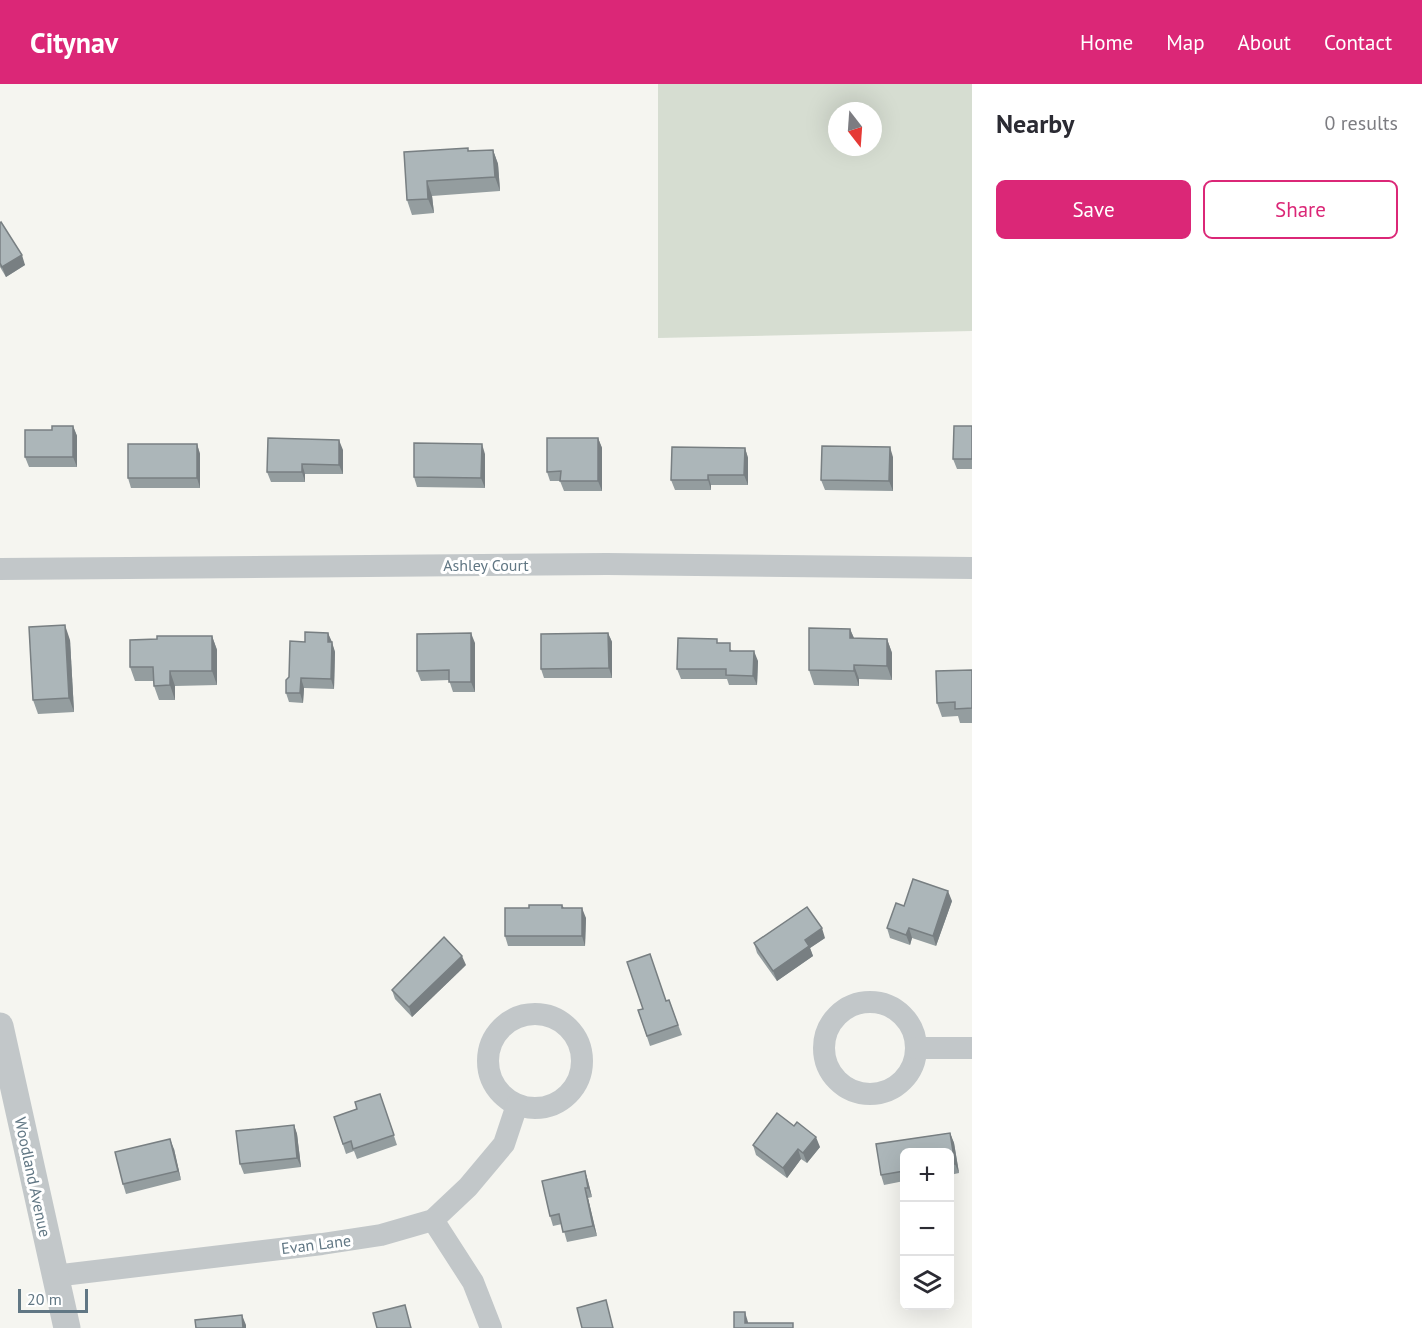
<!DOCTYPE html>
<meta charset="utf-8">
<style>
:root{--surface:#fff;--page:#f2f2f3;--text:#2b2b33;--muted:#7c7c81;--line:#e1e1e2;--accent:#db2777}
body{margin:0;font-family:"PT Sans",sans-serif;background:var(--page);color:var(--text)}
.controls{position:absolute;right:18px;bottom:18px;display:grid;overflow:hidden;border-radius:9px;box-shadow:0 6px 24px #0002}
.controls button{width:54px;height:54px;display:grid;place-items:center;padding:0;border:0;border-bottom:2px solid var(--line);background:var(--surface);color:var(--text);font:30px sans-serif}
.compass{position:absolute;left:828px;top:18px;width:54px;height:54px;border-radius:50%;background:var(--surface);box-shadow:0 6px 24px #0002;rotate:163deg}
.scale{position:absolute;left:18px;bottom:15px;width:70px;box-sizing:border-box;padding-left:6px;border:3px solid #617784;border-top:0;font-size:16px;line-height:21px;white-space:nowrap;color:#617784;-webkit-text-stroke:4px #fff;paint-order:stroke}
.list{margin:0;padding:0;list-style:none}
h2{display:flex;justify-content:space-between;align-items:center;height:78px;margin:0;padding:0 24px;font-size:26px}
h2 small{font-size:20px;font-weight:400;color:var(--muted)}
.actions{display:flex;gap:12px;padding:18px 24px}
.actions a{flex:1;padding:14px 0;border:2px solid var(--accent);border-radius:9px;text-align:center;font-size:21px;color:var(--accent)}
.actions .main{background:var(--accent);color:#fff}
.icon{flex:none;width:33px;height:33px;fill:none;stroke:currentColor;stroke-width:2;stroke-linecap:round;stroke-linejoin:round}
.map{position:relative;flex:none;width:972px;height:1244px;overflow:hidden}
header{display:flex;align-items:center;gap:36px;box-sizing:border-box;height:84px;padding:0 30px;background:var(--accent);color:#fff}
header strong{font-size:28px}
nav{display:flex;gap:33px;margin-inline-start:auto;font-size:21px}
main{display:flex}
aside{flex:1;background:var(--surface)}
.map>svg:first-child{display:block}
.green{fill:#d6ddd1;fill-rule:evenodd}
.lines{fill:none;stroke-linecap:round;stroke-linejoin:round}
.minor{stroke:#c2c7c9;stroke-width:22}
.tertiary{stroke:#c2c7c9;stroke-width:27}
.wall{fill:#949d9f}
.shaded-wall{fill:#787f82}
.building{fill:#acb6b9;stroke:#787f82;stroke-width:1.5}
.labels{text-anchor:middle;stroke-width:6;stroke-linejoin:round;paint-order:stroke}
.street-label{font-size:16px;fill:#617784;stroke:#fff}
</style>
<header>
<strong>Citynav</strong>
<nav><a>Home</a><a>Map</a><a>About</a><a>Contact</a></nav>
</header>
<main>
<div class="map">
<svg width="972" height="1244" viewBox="0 0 972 1244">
<rect width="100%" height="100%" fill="#f5f5f0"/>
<!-- green -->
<path class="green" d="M658,0H972V247L658,254ZM837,27H873V63H837Z"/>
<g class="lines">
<!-- minor -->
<g class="minor">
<polyline points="0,485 607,480 972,484"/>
<circle cx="870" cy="964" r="46"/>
<circle cx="535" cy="977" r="47"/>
<polyline points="916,964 972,964"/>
<polyline points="433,1136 473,1198 491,1244"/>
<polyline points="54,1192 322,1160 381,1151 433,1136 468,1103 504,1060 517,1021"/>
</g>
<!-- tertiary -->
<polyline class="tertiary" points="0,942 67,1244"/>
</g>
<!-- wall -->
<g class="wall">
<polygon points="493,66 498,80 500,107 432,112 434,129 412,131 407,116 404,68 469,67"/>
<polygon points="0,139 25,181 6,193 0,183"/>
<polygon points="73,342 77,352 77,383 29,383 25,373 52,346"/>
<polygon points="972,342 972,385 957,385 953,375"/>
<polygon points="598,354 602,364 602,407 564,407 560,397 550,397 547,388"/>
<polygon points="197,360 200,370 200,404 131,404 128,394"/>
<polygon points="745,364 748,374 748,401 711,401 711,406 675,406 671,396"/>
<polygon points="343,366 343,390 305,390 305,398 271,398 267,388"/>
<polygon points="485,370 485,404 417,403 414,393"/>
<polygon points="893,373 893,407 825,406 821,396"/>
<polygon points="850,545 854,554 887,555 892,569 892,596 859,595 859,602 814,601 809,586"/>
<polygon points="328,549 335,568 334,605 304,604 303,619 289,618 286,609 305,558"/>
<polygon points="608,549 612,558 612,594 544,594 541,585"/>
<polygon points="212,552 217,566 217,601 175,602 175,616 159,616 154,602 154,597 135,597 130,583 157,555"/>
<polygon points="70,556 74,628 38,630 33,616"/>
<polygon points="475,559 475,608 453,608 449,596 421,597 417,587"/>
<polygon points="719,559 733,567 758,577 757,601 729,601 727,595 681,595 677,585"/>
<polygon points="972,586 972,639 960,639 958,632 942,633 937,619"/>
<polygon points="952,817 936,862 912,854 910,861 890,854 887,844 904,822"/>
<polygon points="562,821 564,824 586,834 585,862 508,862 505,852 529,824"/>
<polygon points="825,854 810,864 813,872 777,897 757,869 754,859"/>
<polygon points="466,881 412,933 395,915 392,906"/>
<polygon points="669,916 682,951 650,962 638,926"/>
<polygon points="380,1010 397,1061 357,1075 354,1067 346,1070 334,1033 357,1025"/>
<polygon points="294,1041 297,1050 301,1083 244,1090 240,1080"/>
<polygon points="950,1049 954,1059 959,1089 950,1091 950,1068 904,1068 904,1097 884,1101 881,1091 876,1060"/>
<polygon points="753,1061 820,1063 807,1079 801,1075 787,1094 756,1071"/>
<polygon points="174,1065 181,1096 126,1110 123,1100"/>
<polygon points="585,1087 588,1097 592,1113 588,1114 597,1152 567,1158 562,1140 553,1142 550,1132"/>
</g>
<!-- shaded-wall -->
<g class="shaded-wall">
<polygon points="493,66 498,80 500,107 495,93"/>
<polygon points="427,97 432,112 434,129 428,115"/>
<polygon points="22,171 25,181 6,193 2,183"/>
<polygon points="73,342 77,352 77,383 73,373"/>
<polygon points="598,354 602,364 602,407 598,397"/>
<polygon points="339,356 343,366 343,390 339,381"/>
<polygon points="197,360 200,370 200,404 197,394"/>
<polygon points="482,360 485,370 485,404 481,394"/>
<polygon points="890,363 893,373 893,407 889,397"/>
<polygon points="745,364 748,374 748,401 744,391"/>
<polygon points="302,380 305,390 305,398 302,388"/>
<polygon points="708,391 711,401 711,406 708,396"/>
<polygon points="65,541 70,556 74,628 69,614"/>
<polygon points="850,545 856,559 850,554"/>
<polygon points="328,549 332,558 328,558"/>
<polygon points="471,549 475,559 475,608 471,598"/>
<polygon points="608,549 612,558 612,594 609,584"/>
<polygon points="212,552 217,566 217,601 212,587"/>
<polygon points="887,555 892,569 892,596 887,582"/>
<polygon points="332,558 335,568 334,605 331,595"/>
<polygon points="754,567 758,577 757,601 753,592"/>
<polygon points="854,581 859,595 859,602 854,587"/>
<polygon points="170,587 175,602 175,616 170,601"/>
<polygon points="301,594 304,604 303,619 300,609"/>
<polygon points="948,807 952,817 936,862 933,852"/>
<polygon points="582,824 586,834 585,862 582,852"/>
<polygon points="822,844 825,854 810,864 813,872 777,897 773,887 805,856"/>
<polygon points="909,844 912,854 910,861 906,851"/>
<polygon points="462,872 466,881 412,933 409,923"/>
<polygon points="294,1041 297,1050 301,1083 297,1074"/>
<polygon points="950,1049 954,1059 959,1089 955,1080"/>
<polygon points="816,1053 820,1063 807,1079 803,1069"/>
<polygon points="170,1055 174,1065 181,1096 178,1087"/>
<polygon points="798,1065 801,1075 787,1094 783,1084"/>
<polygon points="585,1087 588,1097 592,1113 588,1104"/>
<polygon points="585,1104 588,1114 597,1152 593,1142"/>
<polygon points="745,1228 748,1238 748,1244 745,1239"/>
<polygon points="242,1231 246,1241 246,1244 243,1244"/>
</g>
<!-- building -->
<g class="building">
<polygon points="468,64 468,67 493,66 495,93 427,97 428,115 407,116 404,68"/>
<polygon points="1,138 22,171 2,183 0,179 0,139"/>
<polygon points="52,342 73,342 73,373 25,373 25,346 52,346"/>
<polygon points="954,342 972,342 972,375 953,375"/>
<polygon points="268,354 339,356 339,381 302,380 302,388 267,388"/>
<polygon points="547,354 598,354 598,397 560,397 561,387 547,388"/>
<polygon points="414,359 482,360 481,394 414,393"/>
<rect x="128" y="360" width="69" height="34"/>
<polygon points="822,362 890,363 889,397 821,396"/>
<polygon points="672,363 745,364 744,391 708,391 708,396 671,396"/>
<polygon points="65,541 69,614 33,616 29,543"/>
<polygon points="809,544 850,545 850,554 887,555 887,582 854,581 854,587 809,586"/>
<polygon points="305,548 328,549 328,558 332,558 331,595 301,594 300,609 286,609 286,596 289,593 290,557 305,558"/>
<polygon points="471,549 471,598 449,598 449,586 417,587 417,550"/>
<polygon points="608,549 609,584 541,585 541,550"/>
<polygon points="157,552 212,552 212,587 170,587 170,601 154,602 153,583 130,583 130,556 157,555"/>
<polygon points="678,554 717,555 717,559 730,559 730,567 754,567 753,592 726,591 726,585 677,585"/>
<polygon points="972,586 972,624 955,625 955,618 937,619 936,587"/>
<polygon points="913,795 948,807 933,852 909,844 906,851 887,844 896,819 904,822"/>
<polygon points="529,821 562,821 562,824 582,824 582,852 505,852 505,824 529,824"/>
<polygon points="807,823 822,844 805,856 809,862 773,887 754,859"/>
<polygon points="444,853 462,872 409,923 392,906"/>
<polygon points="650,870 666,917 669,916 678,941 647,952 638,926 643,925 627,878"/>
<polygon points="380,1010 394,1051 353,1065 351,1057 343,1060 334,1033 357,1025 355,1018"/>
<polygon points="777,1029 794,1042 797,1038 816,1053 803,1069 798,1065 783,1084 753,1061"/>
<polygon points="294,1041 297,1074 240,1080 236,1047"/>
<polygon points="950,1049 955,1080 950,1080 950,1068 904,1068 904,1087 881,1091 876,1060"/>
<polygon points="170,1055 178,1087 123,1100 115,1068"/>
<polygon points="585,1087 588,1104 585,1104 593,1142 563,1148 559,1130 550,1132 542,1097"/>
<polygon points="606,1216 613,1244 582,1244 577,1224"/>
<polygon points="405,1221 411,1244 377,1244 373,1229"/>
<polygon points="734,1228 745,1228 745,1239 793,1239 793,1244 734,1244"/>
<polygon points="242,1231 243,1244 196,1244 195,1236"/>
</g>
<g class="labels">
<!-- street labels -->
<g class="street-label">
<text x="486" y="487">Ashley Court</text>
<text transform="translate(33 1093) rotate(78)" y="6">Woodland Avenue</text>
<text transform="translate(316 1160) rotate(-7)" y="6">Evan Lane</text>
</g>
</g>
</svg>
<div class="controls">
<button>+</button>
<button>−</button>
<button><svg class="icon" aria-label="layers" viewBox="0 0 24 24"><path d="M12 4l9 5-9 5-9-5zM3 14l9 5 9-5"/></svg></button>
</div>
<svg class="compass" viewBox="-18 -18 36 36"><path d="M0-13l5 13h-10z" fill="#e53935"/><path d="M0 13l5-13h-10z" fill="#7c7c81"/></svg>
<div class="scale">20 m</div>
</div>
<aside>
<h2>Nearby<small>0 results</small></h2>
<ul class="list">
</ul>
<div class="actions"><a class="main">Save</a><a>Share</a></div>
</aside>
</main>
